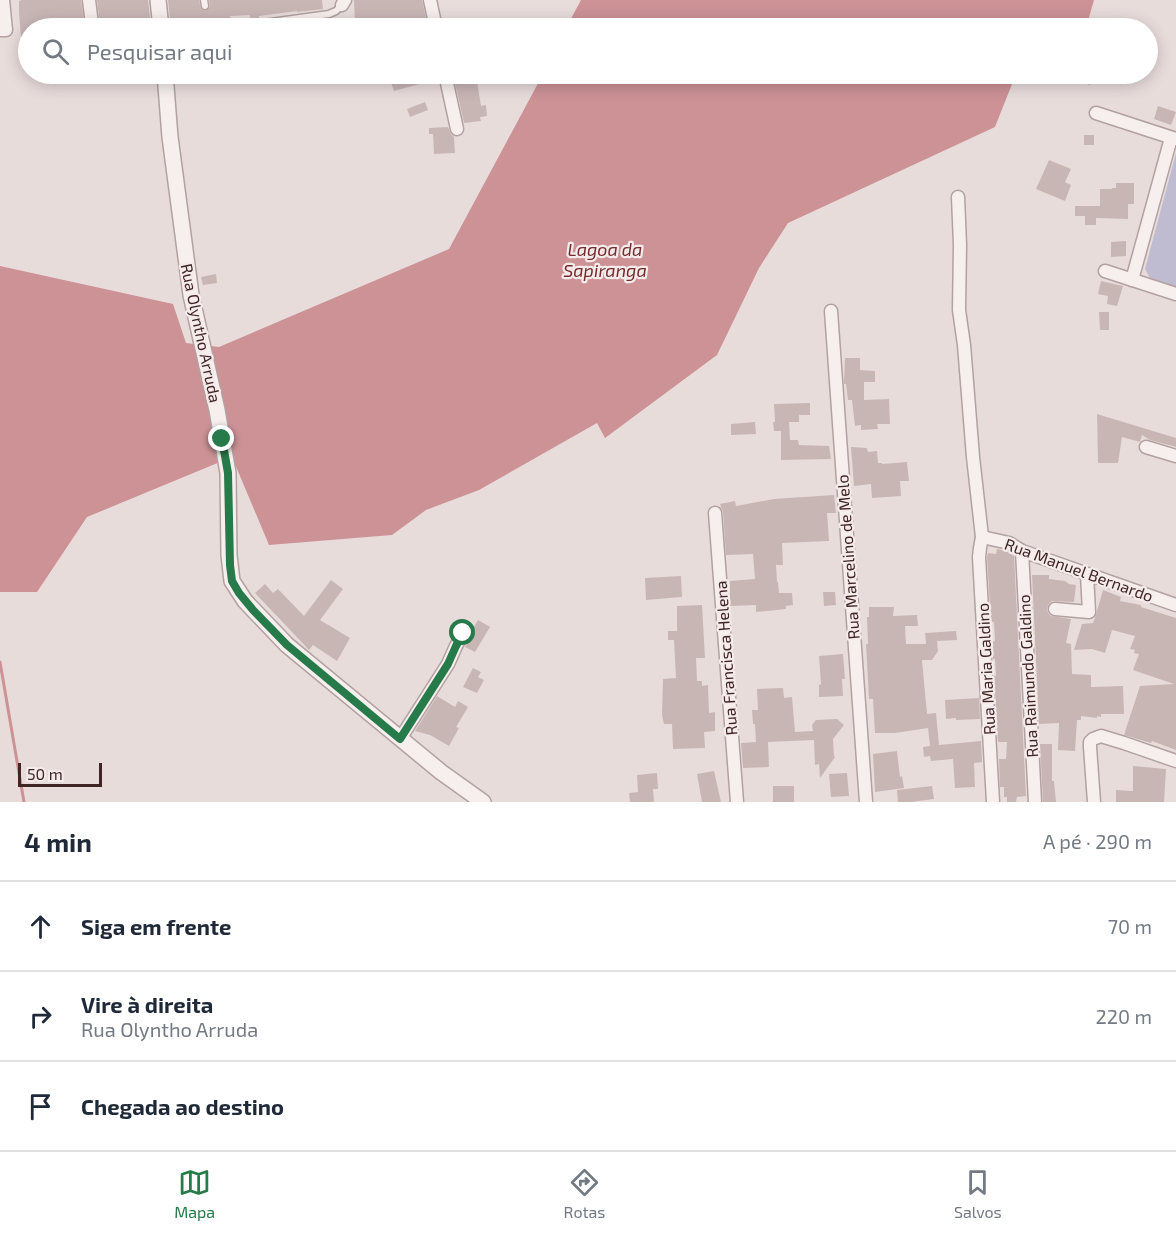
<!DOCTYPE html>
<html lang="pt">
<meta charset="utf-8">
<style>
:root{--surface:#fff;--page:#f2f2f3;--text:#1f2937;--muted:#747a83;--line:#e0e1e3;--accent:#277a49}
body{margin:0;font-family:"Exo 2",sans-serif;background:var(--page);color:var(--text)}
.scale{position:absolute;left:18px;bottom:15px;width:84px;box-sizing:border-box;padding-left:6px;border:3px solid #3f2524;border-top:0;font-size:16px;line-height:21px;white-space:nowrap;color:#3f2524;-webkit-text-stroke:4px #f5ebeb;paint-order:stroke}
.stop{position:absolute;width:18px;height:18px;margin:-14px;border:4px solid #277a49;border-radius:50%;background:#fff}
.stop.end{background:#277a49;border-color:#fff;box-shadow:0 2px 6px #0008}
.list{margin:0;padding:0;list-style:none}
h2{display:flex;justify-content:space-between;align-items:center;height:78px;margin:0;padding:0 24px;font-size:26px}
h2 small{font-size:20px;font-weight:400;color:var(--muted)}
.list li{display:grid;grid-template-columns:39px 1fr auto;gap:18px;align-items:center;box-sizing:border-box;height:90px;padding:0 24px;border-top:2px solid var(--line)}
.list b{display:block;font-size:22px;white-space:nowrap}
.list p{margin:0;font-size:20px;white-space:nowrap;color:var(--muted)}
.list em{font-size:20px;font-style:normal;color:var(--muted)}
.icon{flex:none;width:33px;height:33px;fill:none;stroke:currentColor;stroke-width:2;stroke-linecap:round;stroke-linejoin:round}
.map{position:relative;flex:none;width:1176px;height:802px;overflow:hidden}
.search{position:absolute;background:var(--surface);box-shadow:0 3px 15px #0003;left:18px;right:18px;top:18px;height:66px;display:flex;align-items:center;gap:15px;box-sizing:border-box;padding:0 21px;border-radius:33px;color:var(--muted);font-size:22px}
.sheet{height:348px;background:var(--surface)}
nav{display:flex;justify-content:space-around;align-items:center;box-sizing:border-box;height:84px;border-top:2px solid var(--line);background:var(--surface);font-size:16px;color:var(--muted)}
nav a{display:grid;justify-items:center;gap:3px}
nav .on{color:var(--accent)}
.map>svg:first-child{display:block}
.green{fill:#bfbcd2}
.water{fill:#cc9296}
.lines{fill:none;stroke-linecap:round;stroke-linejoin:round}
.stream{stroke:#cc9296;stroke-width:3}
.building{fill:#c8b6b5}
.service-casing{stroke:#b2a1a0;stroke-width:9}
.minor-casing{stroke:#b2a1a0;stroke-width:15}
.tertiary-casing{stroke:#b2a1a0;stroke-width:18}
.service{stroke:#f6efee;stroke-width:6}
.minor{stroke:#f6efee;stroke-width:12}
.tertiary{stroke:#f6efee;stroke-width:15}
.route{stroke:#277a49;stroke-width:8}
.labels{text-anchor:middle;stroke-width:4.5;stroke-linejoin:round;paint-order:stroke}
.street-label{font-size:16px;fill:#3f2524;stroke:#f5ebeb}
.water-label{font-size:18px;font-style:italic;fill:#772a2c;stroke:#f5ebeb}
</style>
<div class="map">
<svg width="1176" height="802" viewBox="0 0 1176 802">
<rect width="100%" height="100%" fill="#e8dcdb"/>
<!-- green -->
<polygon class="green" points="1176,153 1176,287 1150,278 1145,269"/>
<!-- water -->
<g class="water">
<polygon points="581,0 1094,0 1086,28 566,28"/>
<polygon points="543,74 1047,74 1012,84 995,127 788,223 759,268 717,355 605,438 597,423 479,490 426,510 392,535 269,545 232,457 87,517 37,592 0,592 0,266 173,304 186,343 219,347 449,249"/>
</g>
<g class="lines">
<!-- stream -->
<polyline class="stream" points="0,662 24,802"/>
</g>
<!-- building -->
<g class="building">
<polygon points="22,0 81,0 85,28 60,28 60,25 43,26 43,28 28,28 28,49 22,49 19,13 19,1"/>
<polygon points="97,0 148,0 151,27 131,28 99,28 100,23"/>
<polygon points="168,0 199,0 201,9 205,11 210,7 209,0 322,0 323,9 297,12 297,11 259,16 259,18 250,19 250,15 230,16 231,22 224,23 221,27 216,27 216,28 171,28"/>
<polygon points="354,0 422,0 428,28 362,28 362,24 355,24"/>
<polygon points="388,74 437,74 438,79 394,91"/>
<polygon points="453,74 462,74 463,76 474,75 474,82 477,81 481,106 486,105 487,116 480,117 481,121 464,123"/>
<polygon points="1084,74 1095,74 1095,83 1088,85"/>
<polygon points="425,102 428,110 410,117 407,109"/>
<polygon points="1158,106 1176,112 1171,125 1154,119"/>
<polygon points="448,127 451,134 454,137 455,153 434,154 433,134 429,134 429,128"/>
<rect x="1084" y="135" width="10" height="10"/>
<polygon points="1049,160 1071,169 1065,182 1071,185 1065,201 1036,189"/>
<polygon points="1116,183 1134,183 1134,204 1128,204 1128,219 1096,218 1096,225 1085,225 1085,216 1075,216 1075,206 1100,206 1100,189 1112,189 1112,188 1116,188"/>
<polygon points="1126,241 1126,256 1111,257 1111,242"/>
<polygon points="216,274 217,283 203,285 201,277"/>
<polygon points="1101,281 1123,286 1117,306 1107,304 1108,296 1098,294"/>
<polygon points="1099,312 1109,312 1109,330 1100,330"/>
<polygon points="845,358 860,358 860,370 875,371 875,382 864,382 864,400 889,399 890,424 877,424 878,429 861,430 861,425 855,426 852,400 848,400 846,384 844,384"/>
<polygon points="810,403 810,415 799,415 799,422 789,422 790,440 798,440 799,445 829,446 831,459 781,460 781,431 774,431 773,422 775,422 774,404"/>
<polygon points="1097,414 1176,438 1176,447 1150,440 1142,435 1140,442 1122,437 1118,463 1098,463"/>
<polygon points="755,422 756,434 731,435 731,424"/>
<polygon points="851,447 867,448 868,452 877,451 878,463 882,463 882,464 907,462 909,481 900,481 901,496 872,498 871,484 854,486"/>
<polygon points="834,495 836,513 827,513 829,541 782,543 783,565 776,565 777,582 778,582 779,593 792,593 793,605 786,606 786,609 756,612 756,605 730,606 730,581 755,579 753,554 726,555 723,512 720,504 735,501 736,506 774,499"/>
<polygon points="997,549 1006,551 1014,556 1026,796 1017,797 1016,802 1007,802 1007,797 1004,797 1004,787 1000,787 999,759 1006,759 1007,742 998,742 994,676 996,676 995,659 993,659 992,642 995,641 994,622 991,622 987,557 988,553 996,554"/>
<polygon points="1032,575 1049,575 1049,579 1065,581 1069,584 1076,585 1074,602 1052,601 1048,605 1047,609 1048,613 1051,616 1071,619 1066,643 1071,644 1072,674 1091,675 1091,687 1123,686 1124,714 1101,714 1101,717 1097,716 1097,718 1081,716 1081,720 1077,720 1075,751 1058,750 1059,723 1039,724"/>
<polygon points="681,576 682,597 646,600 645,578"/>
<polygon points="331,580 343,589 320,620 350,638 337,661 313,645 309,650 255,593 265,584 273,593 278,589 304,616"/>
<polygon points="1103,590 1121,597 1120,601 1141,605 1141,607 1176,618 1176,750 1152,741 1151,743 1124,735 1140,686 1174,684 1133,670 1139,654 1134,653 1135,650 1130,649 1135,636 1112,630 1105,653 1092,649 1074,650 1082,624 1093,623 1096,615"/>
<polygon points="823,592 835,592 836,605 824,606"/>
<polygon points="702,605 705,658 696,658 697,681 702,681 702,686 708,685 709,713 715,712 715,731 704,732 705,748 673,749 672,724 664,724 662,715 663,679 676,678 674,640 668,640 668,631 677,631 677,606"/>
<polygon points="869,607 894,607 893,616 917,615 918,626 905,626 906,644 926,644 925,633 956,631 957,640 937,641 938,651 932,660 922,660 927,714 936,713 939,745 981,741 982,762 974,763 975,787 955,788 953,759 931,761 930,756 924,757 923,747 930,746 928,728 895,733 875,733 873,699 869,699 866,644 868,644 867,617 869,617"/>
<polygon points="478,620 490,627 475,652 465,647 470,637 471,632"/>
<polygon points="843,654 845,679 842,679 843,696 819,697 819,685 821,684 819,656"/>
<polygon points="473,668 481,672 478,677 484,680 477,693 463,687"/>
<polygon points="783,688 784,698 792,697 795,732 813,731 812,725 816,720 837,719 844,725 833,739 834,756 835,757 820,778 819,764 815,765 814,740 768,742 769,767 743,768 741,743 756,742 755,724 753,724 752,710 758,710 757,689"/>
<polygon points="437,696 455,707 458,701 468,707 456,727 459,728 449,746 430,735 415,731"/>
<polygon points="979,698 980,719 956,720 956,718 946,719 945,700"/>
<polygon points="1040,744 1052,744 1052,781 1054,781 1056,802 1043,802"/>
<polygon points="897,751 900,777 902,776 904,788 875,792 873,754"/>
<polygon points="1133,766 1166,769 1164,802 1116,802 1116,790 1133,791"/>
<polygon points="714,771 721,802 702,802 697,774"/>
<polygon points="657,773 658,789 653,789 654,802 630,802 629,793 638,792 637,775"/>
<polygon points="847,773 849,796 831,797 829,774"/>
<rect x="773" y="786" width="21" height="16"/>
<polygon points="932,786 934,799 910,802 898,802 897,790"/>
</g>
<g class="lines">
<defs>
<g id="service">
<polyline points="204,0 205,6"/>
<polyline points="226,28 329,14 336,11 342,5"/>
</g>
<g id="minor">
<polyline points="89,0 92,24"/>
<polyline points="430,0 436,28"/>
<polyline points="342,5 345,0"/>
<polyline points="0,30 6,30 3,0"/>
<polyline points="445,74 457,129"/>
<polyline points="1096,113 1176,139"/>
<polyline points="958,197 960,245 959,310 964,345 973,457 982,537 980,548 979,557 993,802"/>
<polyline points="1105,271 1176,294"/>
<polyline points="1132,280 1171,138"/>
<polyline points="831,311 866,802"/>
<polyline points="1146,447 1176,456"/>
<polyline points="715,513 737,802"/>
<polyline points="982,537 1009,543 1022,551 1176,605"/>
<polyline points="1022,551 1035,802"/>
<polyline points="1055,609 1089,612 1087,574"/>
<polyline points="400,739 448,664 456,646 463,633"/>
<polyline points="1094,802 1090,747 1090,742 1093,739 1101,736 1124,743 1176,761"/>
</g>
<g id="tertiary">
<polyline points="158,0 161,28"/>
<polyline points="165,74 170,137 191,295 217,410 228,473 229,555 232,581 245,601 287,645 441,772 483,802"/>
</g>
</defs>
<!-- service casing -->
<use href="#service" class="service-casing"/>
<!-- minor casing -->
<use href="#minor" class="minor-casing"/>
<!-- tertiary casing -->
<use href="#tertiary" class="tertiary-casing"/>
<!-- service -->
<use href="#service" class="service"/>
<!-- minor -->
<use href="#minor" class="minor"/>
<!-- tertiary -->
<use href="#tertiary" class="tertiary"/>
</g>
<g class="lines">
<!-- route -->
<polyline class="route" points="222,439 228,473 230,565 232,581 239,593 253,610 287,645 400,739 448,664 456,646 463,633"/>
</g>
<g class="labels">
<!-- street labels -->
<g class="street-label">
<text transform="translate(201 333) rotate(78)" y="6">Rua Olyntho Arruda</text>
<text transform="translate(848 557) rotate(-94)" y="6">Rua Marcelino de Melo</text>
<text transform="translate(1079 570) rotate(20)" y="6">Rua Manuel Bernardo</text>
<text transform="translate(726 658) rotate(-94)" y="6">Rua Francisca Helena</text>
<text transform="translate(986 669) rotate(-93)" y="6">Rua Maria Galdino</text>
<text transform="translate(1028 676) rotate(-93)" y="6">Rua Raimundo Galdino</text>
</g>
<!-- water labels -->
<g class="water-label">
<text x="605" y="256">Lagoa da<tspan x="605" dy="21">Sapiranga</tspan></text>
</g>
</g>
</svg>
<div class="scale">50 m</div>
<div class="stop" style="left:463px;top:633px"></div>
<div class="stop end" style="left:222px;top:439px"></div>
<div class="search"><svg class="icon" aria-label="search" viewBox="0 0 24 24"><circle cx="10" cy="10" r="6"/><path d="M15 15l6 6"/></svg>Pesquisar aqui</div>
</div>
<section class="sheet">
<h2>4 min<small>A pé · 290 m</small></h2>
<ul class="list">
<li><svg class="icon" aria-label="ahead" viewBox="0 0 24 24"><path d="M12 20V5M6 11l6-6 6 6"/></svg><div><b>Siga em frente</b></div><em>70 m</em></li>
<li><svg class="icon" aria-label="right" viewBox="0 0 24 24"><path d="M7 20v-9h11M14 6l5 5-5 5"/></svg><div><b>Vire à direita</b><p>Rua Olyntho Arruda</p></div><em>220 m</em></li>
<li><svg class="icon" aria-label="arrive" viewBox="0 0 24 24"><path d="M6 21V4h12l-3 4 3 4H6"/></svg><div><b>Chegada ao destino</b></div></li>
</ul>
</section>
<nav>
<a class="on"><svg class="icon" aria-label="map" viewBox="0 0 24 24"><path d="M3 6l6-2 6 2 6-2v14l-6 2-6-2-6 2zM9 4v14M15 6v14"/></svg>Mapa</a>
<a><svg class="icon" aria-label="directions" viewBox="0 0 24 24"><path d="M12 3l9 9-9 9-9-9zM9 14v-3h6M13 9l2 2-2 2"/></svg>Rotas</a>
<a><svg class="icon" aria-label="saved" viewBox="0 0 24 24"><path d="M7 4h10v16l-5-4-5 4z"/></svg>Salvos</a>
</nav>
